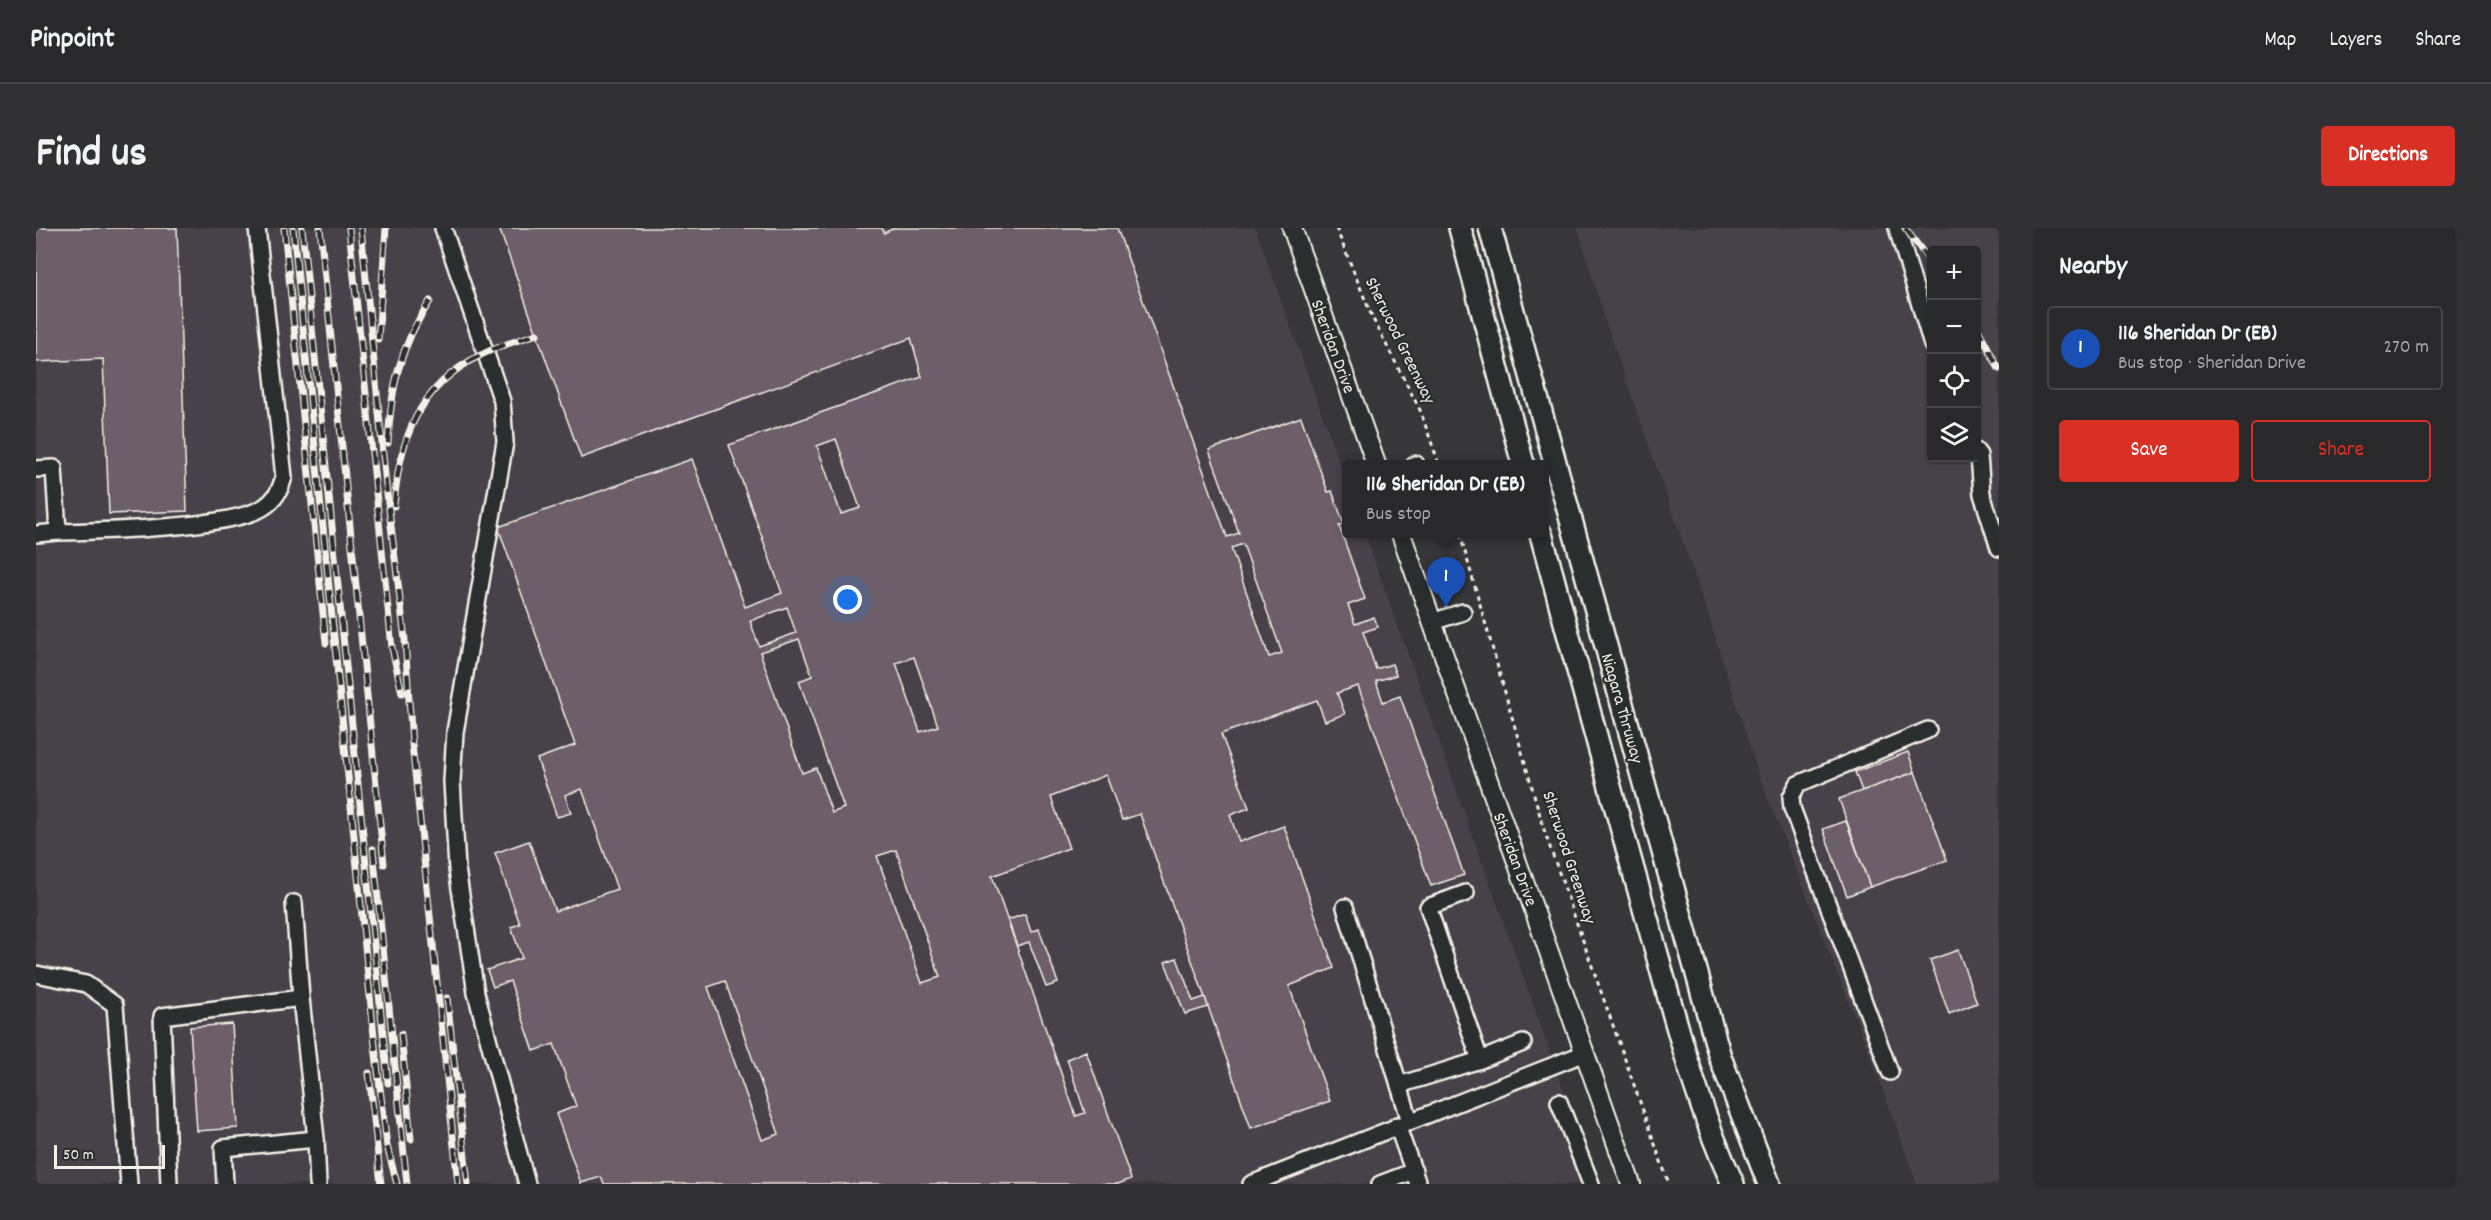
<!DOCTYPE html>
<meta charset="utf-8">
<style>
:root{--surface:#29292c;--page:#313134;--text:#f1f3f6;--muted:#a5a6a9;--line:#454548;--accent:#d93025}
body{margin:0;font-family:Dekko,sans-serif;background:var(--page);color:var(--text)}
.controls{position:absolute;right:18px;top:18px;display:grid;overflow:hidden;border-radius:6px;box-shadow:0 2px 4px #0004}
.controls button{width:54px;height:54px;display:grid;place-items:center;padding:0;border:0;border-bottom:2px solid var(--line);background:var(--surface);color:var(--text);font:30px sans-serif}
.scale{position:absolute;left:18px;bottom:15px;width:111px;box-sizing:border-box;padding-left:6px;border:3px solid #f4f1e8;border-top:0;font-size:16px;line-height:21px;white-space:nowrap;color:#f4f1e8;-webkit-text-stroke:4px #2a2d2e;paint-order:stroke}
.you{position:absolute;left:812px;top:372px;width:21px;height:21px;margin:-15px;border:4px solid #fff;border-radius:50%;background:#1a73e8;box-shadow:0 0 0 9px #1a73e833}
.badge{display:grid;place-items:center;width:39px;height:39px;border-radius:50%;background:var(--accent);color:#fff;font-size:20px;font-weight:700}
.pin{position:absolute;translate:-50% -50px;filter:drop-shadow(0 2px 3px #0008)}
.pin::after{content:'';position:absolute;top:32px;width:21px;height:18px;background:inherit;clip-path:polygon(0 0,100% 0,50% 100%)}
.popup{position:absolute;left:1306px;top:232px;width:207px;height:78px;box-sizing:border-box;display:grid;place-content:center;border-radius:6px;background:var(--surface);filter:drop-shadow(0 2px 4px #0005);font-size:20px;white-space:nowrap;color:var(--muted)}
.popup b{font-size:22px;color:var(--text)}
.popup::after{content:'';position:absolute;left:50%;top:100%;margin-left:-12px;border:12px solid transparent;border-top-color:var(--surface)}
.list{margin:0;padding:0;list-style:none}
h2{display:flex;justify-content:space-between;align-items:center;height:78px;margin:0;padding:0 24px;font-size:26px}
h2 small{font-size:20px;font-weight:400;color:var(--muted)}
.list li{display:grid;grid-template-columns:39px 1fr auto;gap:18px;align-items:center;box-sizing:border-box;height:84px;margin:0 12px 12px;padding:0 12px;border:2px solid var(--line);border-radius:6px}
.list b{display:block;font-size:22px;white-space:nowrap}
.list p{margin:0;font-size:20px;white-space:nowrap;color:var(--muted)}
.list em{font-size:20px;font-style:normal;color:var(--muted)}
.actions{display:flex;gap:12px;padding:18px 24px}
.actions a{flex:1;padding:14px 0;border:2px solid var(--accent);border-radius:6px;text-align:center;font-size:21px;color:var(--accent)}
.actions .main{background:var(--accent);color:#fff}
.icon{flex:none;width:33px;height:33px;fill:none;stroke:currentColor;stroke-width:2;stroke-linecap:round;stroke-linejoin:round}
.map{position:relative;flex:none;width:1963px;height:956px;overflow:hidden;border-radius:6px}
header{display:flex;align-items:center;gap:36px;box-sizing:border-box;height:84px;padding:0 30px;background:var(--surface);border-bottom:2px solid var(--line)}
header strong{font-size:28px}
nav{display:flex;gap:33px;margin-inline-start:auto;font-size:21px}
.intro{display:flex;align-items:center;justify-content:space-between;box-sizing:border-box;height:144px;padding:0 36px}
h1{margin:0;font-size:42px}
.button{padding:15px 27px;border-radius:6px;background:var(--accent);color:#fff;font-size:21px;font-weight:700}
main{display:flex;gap:36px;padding:0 36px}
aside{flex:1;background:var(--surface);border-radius:6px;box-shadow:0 2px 4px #0004}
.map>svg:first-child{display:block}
.built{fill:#474349;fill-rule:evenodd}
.building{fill:#6c5e6b;stroke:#f4f1e8;stroke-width:1.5;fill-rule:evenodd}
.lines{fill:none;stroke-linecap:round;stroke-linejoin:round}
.minor-casing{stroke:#f4f1e8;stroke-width:20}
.major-casing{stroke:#f4f1e8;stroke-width:22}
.highway-casing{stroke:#f4f1e8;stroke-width:26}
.path{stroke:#f4f1e8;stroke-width:3;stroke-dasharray:4.5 4.5;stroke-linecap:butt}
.minor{stroke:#2a2d2e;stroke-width:15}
.major{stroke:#2a2d2e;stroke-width:18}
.highway{stroke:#2a2d2e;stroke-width:21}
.rail-casing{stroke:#f4f1e8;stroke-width:7}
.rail{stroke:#2a2d2e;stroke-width:4.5;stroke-dasharray:14;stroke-linecap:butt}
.labels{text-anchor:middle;stroke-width:4.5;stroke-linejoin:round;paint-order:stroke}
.street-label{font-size:18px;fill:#f4f1e8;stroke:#2a2d2e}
</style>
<header>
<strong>Pinpoint</strong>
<nav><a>Map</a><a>Layers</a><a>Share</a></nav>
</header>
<div class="intro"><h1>Find us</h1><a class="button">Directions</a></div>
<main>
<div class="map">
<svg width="1963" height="956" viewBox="0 0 1963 956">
<rect width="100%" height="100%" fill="#37373a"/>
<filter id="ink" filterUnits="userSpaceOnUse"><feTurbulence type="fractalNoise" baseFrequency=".0167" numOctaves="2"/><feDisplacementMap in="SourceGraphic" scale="12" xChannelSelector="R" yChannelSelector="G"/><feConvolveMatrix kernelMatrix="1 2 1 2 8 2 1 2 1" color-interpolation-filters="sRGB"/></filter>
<g filter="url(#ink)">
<!-- built -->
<g class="built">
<polygon points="0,0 1219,0 1311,256 1311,306 1329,306 1561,956 0,956"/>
<path d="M1542,0H1963V956H1881L1835,829L1722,545L1670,380L1570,95ZM1896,22H1940V230H1896Z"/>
</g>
<!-- building -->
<g class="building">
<polygon points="0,0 141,0 151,283 73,286 67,131 0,134"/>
<path d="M463,0H846L848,5L858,0H1081L1191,309L1203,305L1173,222L1265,189L1292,264L1296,263L1308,296L1303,298L1329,371L1312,377L1319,396L1338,389L1342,399L1327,404L1340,441L1356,436L1360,447L1340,453L1347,474L1364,468L1428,647L1395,658L1322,458L1301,465L1309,486L1289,493L1281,472L1185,506L1213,580L1194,587L1203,614L1248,598L1298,740L1253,758L1294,873L1215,900L1104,586L1086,592L1070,547L1015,569L1033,620L956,648L1040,888L1049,885L1031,831L1050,823L1095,951L1082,956H568L565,949L545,955L520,886L540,878L518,816L498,823L474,753L457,759L451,742L486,730L475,699L484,696L459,625L493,613L519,683L581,661L546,561L529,567L535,585L521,589L501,531L539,517L462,299L656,231L709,379L746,365L693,217L886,149L875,110L545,230ZM800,211L824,280L805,286L781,218ZM1207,316L1246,425L1233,429L1195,320ZM751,379L760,405L723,418L714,393ZM763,411L776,448L763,453L808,580L796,585L780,540L766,545L724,424ZM878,429L902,498L884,504L860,435ZM860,622L904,749L886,755L841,628ZM689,753L743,906L726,912L672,759Z"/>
<polygon points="1872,524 1879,544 1826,563 1819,544"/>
<polygon points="1879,544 1911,632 1834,659 1803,571"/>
<polygon points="1810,593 1834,659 1811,668 1787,601"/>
<polygon points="989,686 995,704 1003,701 1022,755 1010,759 993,714 981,718 972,692"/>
<polygon points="1922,722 1941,775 1913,786 1894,732"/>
<polygon points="1141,730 1157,773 1169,769 1172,779 1149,786 1129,734"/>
<polygon points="196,796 202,900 161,903 154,799"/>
</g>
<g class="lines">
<defs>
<g id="minor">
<polyline points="407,0 466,173 469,214 419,504 416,553 421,641 440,765 491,956"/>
<polyline points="1861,0 1896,117"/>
<polyline points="1940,223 1943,227 1946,266 1963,320"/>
<polyline points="1379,236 1380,236"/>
<polyline points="0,241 18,240 22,304 0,306"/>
<path d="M22,304C65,303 196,300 228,279C240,271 244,262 248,249L221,0"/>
<polyline points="1396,394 1427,384"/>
<polyline points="1430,665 1392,679 1444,832"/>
<polyline points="258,675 265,770"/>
<polyline points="1309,679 1363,857"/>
<polyline points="0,746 50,756 79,777 93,956"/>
<polyline points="1854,844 1756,580 1755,569 1762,556 1892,502"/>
<polyline points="1523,874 1555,956"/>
<polyline points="1374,893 1363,857 1444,832 1487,815"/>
<polyline points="1361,897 1382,956"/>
<polyline points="133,956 126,788 265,770 280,911 282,956"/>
<polyline points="189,956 187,920 280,911"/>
<polyline points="1215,956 1549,825"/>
<polyline points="1344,956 1378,943"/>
</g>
<g id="major">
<polyline points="1256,0 1340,236"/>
<polyline points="1365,306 1595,956"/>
</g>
<g id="highway">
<polyline points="1424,0 1487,236"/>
<polyline points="1454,0 1684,829 1733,956"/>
<path d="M1505,306C1541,439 1577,572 1615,705C1639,790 1660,876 1697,956"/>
</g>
</defs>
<!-- minor casing -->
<use href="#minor" class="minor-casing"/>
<!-- major casing -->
<use href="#major" class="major-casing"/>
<!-- highway casing -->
<use href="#highway" class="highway-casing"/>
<!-- path -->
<g class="path">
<polyline points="1300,0 1337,91 1384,182 1403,236"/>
<polyline points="1424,306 1509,605 1633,956"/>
</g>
<!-- minor -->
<use href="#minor" class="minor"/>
<!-- major -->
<use href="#major" class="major"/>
<!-- highway -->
<use href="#highway" class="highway"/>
<defs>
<g id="rail">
<polyline points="248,0 290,415"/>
<polyline points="257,0 339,818 351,918 361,956"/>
<polyline points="266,0 352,855"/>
<polyline points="284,0 348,636"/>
<polyline points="313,0 356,420 366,465"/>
<polyline points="325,0 350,257 369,412 376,516 422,956"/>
<polyline points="1869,0 1896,36"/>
<polyline points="1940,97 1963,141"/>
<polyline points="342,111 350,0"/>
<path d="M352,215C355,160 363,120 394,73"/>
<path d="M358,278C363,212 382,158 445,127C462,118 482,112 501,106"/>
<polyline points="337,621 371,956"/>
<polyline points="411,770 432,956"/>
<polyline points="365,806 375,911"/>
<polyline points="333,845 345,956"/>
</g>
</defs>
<!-- rail casing -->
<use href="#rail" class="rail-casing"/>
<!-- rail -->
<use href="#rail" class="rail"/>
</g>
</g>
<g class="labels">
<!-- street labels -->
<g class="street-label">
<text transform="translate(1365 112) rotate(64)" y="6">Sherwood Greenway</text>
<text transform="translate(1298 118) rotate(70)" y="6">Sheridan Drive</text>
<text transform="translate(1587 480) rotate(74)" y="6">Niagara Thruway</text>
<text transform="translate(1534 629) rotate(72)" y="6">Sherwood Greenway</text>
<text transform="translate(1480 631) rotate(70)" y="6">Sheridan Drive</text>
</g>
</g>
</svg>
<div class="controls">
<button>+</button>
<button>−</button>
<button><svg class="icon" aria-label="locate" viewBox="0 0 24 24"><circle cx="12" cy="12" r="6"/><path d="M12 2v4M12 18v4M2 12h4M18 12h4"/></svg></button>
<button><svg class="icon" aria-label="layers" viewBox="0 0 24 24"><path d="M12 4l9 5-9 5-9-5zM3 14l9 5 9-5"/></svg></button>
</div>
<div class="scale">50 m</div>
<div class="you"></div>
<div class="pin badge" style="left:1410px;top:379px;background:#1a4fb4">1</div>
<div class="popup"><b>116 Sheridan Dr (EB)</b>Bus stop</div>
</div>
<aside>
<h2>Nearby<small></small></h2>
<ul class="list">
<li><span class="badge" style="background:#1a4fb4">1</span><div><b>116 Sheridan Dr (EB)</b><p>Bus stop · Sheridan Drive</p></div><em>270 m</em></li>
</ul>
<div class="actions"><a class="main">Save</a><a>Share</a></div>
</aside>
</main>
